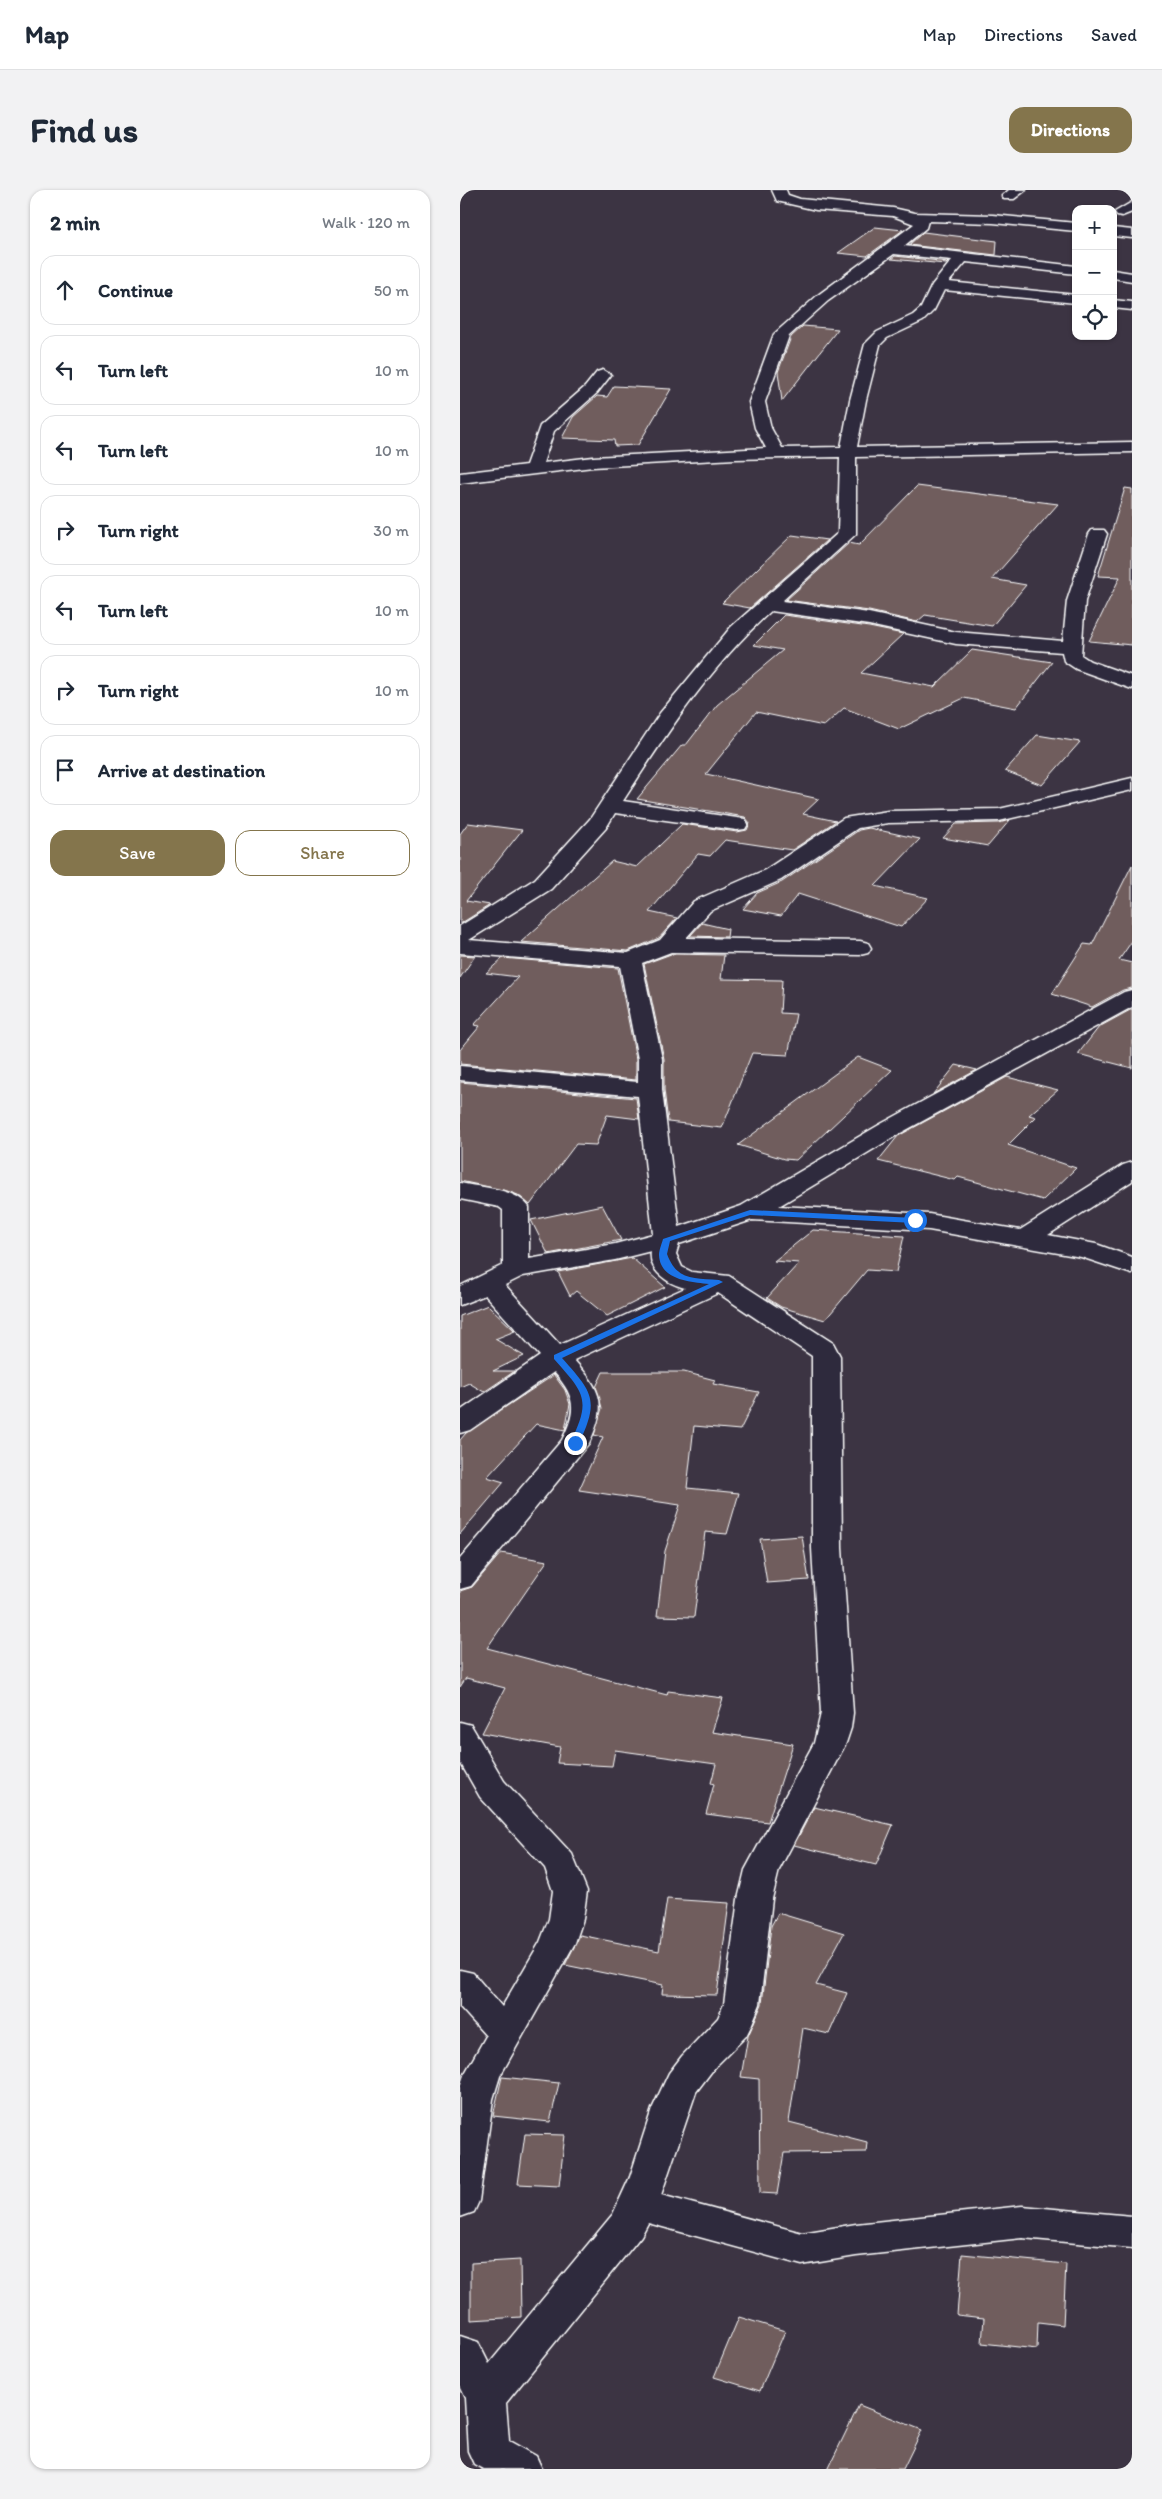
<!DOCTYPE html>
<meta charset="utf-8">
<style>
:root{--surface:#fff;--page:#f2f2f3;--text:#1f2937;--muted:#747a83;--line:#e0e1e3;--accent:#84754c}
body{margin:0;font-family:Itim,sans-serif;background:var(--page);color:var(--text)}
.controls{position:absolute;right:15px;top:15px;display:grid;overflow:hidden;border-radius:10px;box-shadow:0 1px 4px #0004}
.controls button{width:45px;height:45px;display:grid;place-items:center;padding:0;border:0;border-bottom:1px solid var(--line);background:var(--surface);color:var(--text);font:25px sans-serif}
.stop{position:absolute;width:15px;height:15px;margin:-11px;border:4px solid #1a73e8;border-radius:50%;background:#fff}
.stop.end{background:#1a73e8;border-color:#fff;box-shadow:0 1px 5px #0008}
.list{margin:0;padding:0;list-style:none}
h2{display:flex;justify-content:space-between;align-items:center;height:65px;margin:0;padding:0 20px;font-size:21px}
h2 small{font-size:16px;font-weight:400;color:var(--muted)}
.list li{display:grid;grid-template-columns:32px 1fr auto;gap:15px;align-items:center;box-sizing:border-box;height:70px;margin:0 10px 10px;padding:0 10px;border:1px solid var(--line);border-radius:15px}
.list b{display:block;font-size:19px;white-space:nowrap}
.list em{font-size:16px;font-style:normal;color:var(--muted)}
.actions{display:flex;gap:10px;padding:15px 20px}
.actions a{flex:1;padding:11px 0;border:1px solid var(--accent);border-radius:15px;text-align:center;font-size:18px;color:var(--accent)}
.actions .main{background:var(--accent);color:#fff}
.icon{flex:none;width:28px;height:28px;fill:none;stroke:currentColor;stroke-width:2;stroke-linecap:round;stroke-linejoin:round}
.map{position:relative;flex:none;width:672px;height:2279px;overflow:hidden;border-radius:15px}
header{display:flex;align-items:center;gap:30px;box-sizing:border-box;height:70px;padding:0 25px;background:var(--surface);border-bottom:1px solid var(--line)}
header strong{font-size:24px}
nav{display:flex;gap:28px;margin-inline-start:auto;font-size:18px}
.intro{display:flex;align-items:center;justify-content:space-between;box-sizing:border-box;height:120px;padding:0 30px}
h1{margin:0;font-size:35px}
.button{padding:12px 22px;border-radius:15px;background:var(--accent);color:#fff;font-size:18px;font-weight:700}
main{display:flex;gap:30px;padding:0 30px}
aside{flex:1;background:var(--surface);border-radius:15px;box-shadow:0 1px 4px #0004}
.map>svg:first-child{display:block}
.building{fill:#705d5d;stroke:#fff}
.lines{fill:none;stroke-linecap:round;stroke-linejoin:round}
.street-casing{stroke:#fff;stroke-width:3}
.street{fill:#2f2a3d;fill-rule:evenodd}
.route{fill:#1a73e8}
</style>
<header>
<strong>Map</strong>
<nav><a>Map</a><a>Directions</a><a>Saved</a></nav>
</header>
<div class="intro"><h1>Find us</h1><a class="button">Directions</a></div>
<main>
<aside>
<h2>2 min<small>Walk · 120 m</small></h2>
<ul class="list">
<li><svg class="icon" aria-label="ahead" viewBox="0 0 24 24"><path d="M12 20V5M6 11l6-6 6 6"/></svg><div><b>Continue</b></div><em>50 m</em></li>
<li><svg class="icon" aria-label="left" viewBox="0 0 24 24"><path d="M17 20v-9H6M10 6l-5 5 5 5"/></svg><div><b>Turn left</b></div><em>10 m</em></li>
<li><svg class="icon" aria-label="left" viewBox="0 0 24 24"><path d="M17 20v-9H6M10 6l-5 5 5 5"/></svg><div><b>Turn left</b></div><em>10 m</em></li>
<li><svg class="icon" aria-label="right" viewBox="0 0 24 24"><path d="M7 20v-9h11M14 6l5 5-5 5"/></svg><div><b>Turn right</b></div><em>30 m</em></li>
<li><svg class="icon" aria-label="left" viewBox="0 0 24 24"><path d="M17 20v-9H6M10 6l-5 5 5 5"/></svg><div><b>Turn left</b></div><em>10 m</em></li>
<li><svg class="icon" aria-label="right" viewBox="0 0 24 24"><path d="M7 20v-9h11M14 6l5 5-5 5"/></svg><div><b>Turn right</b></div><em>10 m</em></li>
<li><svg class="icon" aria-label="arrive" viewBox="0 0 24 24"><path d="M6 21V4h12l-3 4 3 4H6"/></svg><div><b>Arrive at destination</b></div></li>
</ul>
<div class="actions"><a class="main">Save</a><a>Share</a></div>
</aside>
<div class="map">
<svg width="672" height="2279" viewBox="0 0 672 2279">
<rect width="100%" height="100%" fill="#3c3443"/>
<filter id="ink" filterUnits="userSpaceOnUse"><feTurbulence type="fractalNoise" baseFrequency=".02" numOctaves="2"/><feDisplacementMap in="SourceGraphic" scale="10" xChannelSelector="R" yChannelSelector="G"/><feConvolveMatrix kernelMatrix="1 2 1 2 8 2 1 2 1" color-interpolation-filters="sRGB"/></filter>
<g filter="url(#ink)">
<!-- building -->
<g class="building">
<polygon points="415,37 443,40 407,66 378,63"/>
<polygon points="463,42 537,51 536,65 449,55"/>
<polygon points="435,66 488,72 486,74 431,69"/>
<polygon points="343,136 378,139 322,211 318,182 331,147"/>
<polygon points="154,196 211,199 178,255 155,256 154,250 102,248 113,227 137,206 147,207"/>
<polygon points="457,296 598,314 532,389 566,395 532,436 465,425 457,432 409,421 326,410 389,353 399,355"/>
<polygon points="665,298 672,299 672,455 629,451 660,387 638,386"/>
<polygon points="332,345 367,350 290,418 262,413"/>
<polygon points="324,425 409,437 443,444 401,483 474,497 512,460 592,472 556,518 504,508 439,539 384,518 364,536 296,522 246,584 359,609 343,624 376,631 332,660 265,650 250,666 238,664 189,722 217,728 199,748 168,761 61,752 152,671 177,677 222,634 277,642 287,640 290,633 285,627 177,609 222,555 226,555 257,515 323,460 294,455"/>
<polygon points="577,545 620,552 582,595 545,581"/>
<polygon points="550,630 528,656 483,648 496,634 539,633"/>
<polygon points="8,633 62,640 6,711 30,715 0,734 0,644"/>
<polygon points="409,638 460,649 415,696 468,708 441,737 338,704 321,726 283,719 297,703 322,692 399,640"/>
<polygon points="672,675 672,751 659,770 672,773 672,798 663,800 632,817 592,804 624,754 632,755"/>
<polygon points="242,733 268,739 267,747 230,746"/>
<polygon points="211,764 264,765 261,789 322,790 320,823 336,824 328,865 292,863 262,938 208,932 204,900 204,869 184,774"/>
<polygon points="0,765 15,766 0,788"/>
<polygon points="43,768 158,778 176,869 176,890 0,874 0,860 20,836 14,835 58,787 26,783"/>
<polygon points="672,819 672,878 618,864 639,837"/>
<polygon points="398,867 432,880 336,970 324,969 278,955"/>
<polygon points="496,875 517,880 473,904"/>
<polygon points="547,887 598,900 569,925 576,927 548,955 616,978 583,1010 498,987 495,990 418,971 438,946"/>
<polygon points="0,892 176,908 179,929 147,925 136,955 116,954 70,1015 58,1005 47,1001 0,991"/>
<polygon points="142,1015 161,1050 88,1064 71,1030"/>
<polygon points="353,1040 444,1046 436,1082 407,1080 365,1130 321,1117 307,1108 339,1073 314,1071"/>
<polygon points="172,1068 205,1097 147,1126 116,1101 110,1106 98,1082"/>
<polygon points="28,1115 55,1141 35,1149 64,1166 33,1181 55,1181 24,1202 9,1193 0,1197 0,1126"/>
<polygon points="143,1182 224,1182 255,1190 253,1194 299,1202 280,1240 234,1236 227,1298 279,1303 267,1344 245,1342 234,1427 197,1426 205,1361 220,1315 119,1300 143,1247 134,1245 142,1218 136,1197"/>
<polygon points="94,1185 105,1200 110,1214 105,1240 76,1234 27,1287 44,1292 0,1344 0,1250 6,1243"/>
<polygon points="342,1346 349,1390 307,1393 300,1349"/>
<polygon points="41,1363 87,1371 27,1458 207,1505 208,1501 263,1508 252,1542 333,1554 308,1632 246,1624 254,1594 251,1593 256,1574 155,1560 152,1576 97,1573 100,1557 22,1543 45,1498 6,1488 0,1497 0,1401 12,1397"/>
<polygon points="354,1617 433,1635 416,1675 334,1655"/>
<polygon points="207,1709 269,1713 257,1805 202,1804 203,1795 105,1775 120,1745 199,1761"/>
<polygon points="318,1723 384,1743 356,1795 387,1803 369,1844 343,1838 329,1932 407,1952 406,1962 324,1963 317,2004 300,2003 299,1889 281,1887 288,1846 302,1814 311,1736"/>
<polygon points="42,1887 99,1893 90,1932 33,1926"/>
<polygon points="65,1944 105,1945 99,1996 58,1994"/>
<polygon points="502,2064 606,2074 603,2135 578,2132 577,2159 522,2153 524,2128 497,2125"/>
<polygon points="60,2070 61,2127 11,2130 11,2073"/>
<polygon points="279,2127 325,2141 300,2201 254,2187"/>
<polygon points="399,2215 462,2240 443,2279 368,2279"/>
</g>
<g class="lines">
<defs>
<g id="street">
<path d="M312,0H326L328,5L340,9L433,18L455,23L533,25L616,33V41L533,33L468,31L466,38L444,56L616,76V84L506,72L489,92L616,105V113L484,100L474,120L463,131L427,148L420,155L406,210L397,257L672,252V262L396,267V344L322,411L409,423L496,442L603,451L607,411L629,344L632,340H644L647,344L625,411L621,465L630,471L672,486V499L616,479L604,471L602,462L496,454L409,435L311,421C251,475 206,544 163,611L277,628L285,629L288,634L285,639L277,640L155,623L146,638L91,699L9,750L168,763L200,750L234,711L305,680L384,628L428,621L539,619L672,588V600L539,631L428,633L398,638L321,690L250,721L226,748L400,751L408,753L411,758L408,763L400,765L211,762L182,773L202,869V900L219,1037L281,1016L419,935L664,802L672,800V817L437,945L319,1016L469,1024L560,1040L663,975L672,972V991L588,1045L636,1054L672,1067V1084L621,1067L469,1040L292,1030L219,1054L216,1064L222,1077L232,1082L269,1086L373,1153L380,1166L382,1358L393,1523L391,1538L386,1553L319,1680L312,1709L300,1814L291,1836L286,1846L255,1877L236,1902L201,2005L342,2043L396,2034L562,2016L672,2026V2058L562,2048L396,2066L342,2075L188,2033L181,2046L46,2213L49,2251L76,2266L82,2279H23L14,2274L8,2261L5,2208L0,2198V2146L18,2152L29,2174L153,2024L170,1987L192,1919L209,1883L222,1866L258,1828L264,1814L278,1709L285,1680L354,1553L361,1523L352,1358V1166L258,1103L114,1170C141,1200 148,1214 129,1253L11,1396L0,1399V1369L102,1250C117,1220 116,1207 94,1182L10,1240L0,1243V1221L80,1166L25,1105L0,1115V1096L43,1075V1020L39,1017L0,1009V993C21,998 56,998 69,1017V1069L155,1054L193,1044L178,906L0,890V876L178,892V869L160,776L0,763V736L75,689L130,629L200,523L271,437L378,343L380,267L275,269L133,277L0,293V283L66,275L80,236L125,197L137,182L143,180L151,185L137,203L94,241L83,273L133,267L306,258L295,238L289,212L314,144L358,105L454,34L433,26L356,20L317,11ZM434,64L492,70L472,95L461,118L453,125L417,142L405,154L390,210L381,257L322,258L311,238L305,212L329,146L368,111ZM191,1061C188,1081 208,1094 225,1098L100,1155L45,1095L63,1086L155,1070Z"/>
<polygon points="549,0 566,0 554,9 544,9 542,6"/>
<polygon points="672,12 672,22 662,26 657,25 655,22"/>
<polygon points="653,38 672,40 672,48 653,46"/>
<polygon points="653,80 672,83 672,91 653,88"/>
<polygon points="653,110 672,112 672,120 653,118"/>
<polygon points="0,1532 11,1535 44,1591 112,1664 127,1701 123,1729 115,1753 40,1886 33,1909 19,2011 14,2022 0,2027 0,1897 4,1885 26,1846 0,1817 0,1780 13,1783 42,1817 80,1752 89,1729 93,1701 85,1678 20,1607 0,1572"/>
</g>
</defs>
<!-- street casing -->
<use href="#street" class="street-casing"/>
<!-- street -->
<use href="#street" class="street"/>
</g>
</g>
<!-- route -->
<path class="route" d="M290,1020L455,1028L459,1030L455,1033L290,1025L210,1051L207,1064C217,1091 234,1088 259,1090L263,1092L102,1168C132,1202 140,1209 119,1253L112,1255L110,1253C132,1209 124,1203 94,1169V1165L249,1094C230,1092 200,1090 199,1065C199,1060 202,1053 203,1049Z"/>
</svg>
<div class="controls">
<button>+</button>
<button>−</button>
<button><svg class="icon" aria-label="locate" viewBox="0 0 24 24"><circle cx="12" cy="12" r="6"/><path d="M12 2v4M12 18v4M2 12h4M18 12h4"/></svg></button>
</div>
<div class="stop" style="left:455px;top:1030px"></div>
<div class="stop end" style="left:115px;top:1253px"></div>
</div>
</main>
